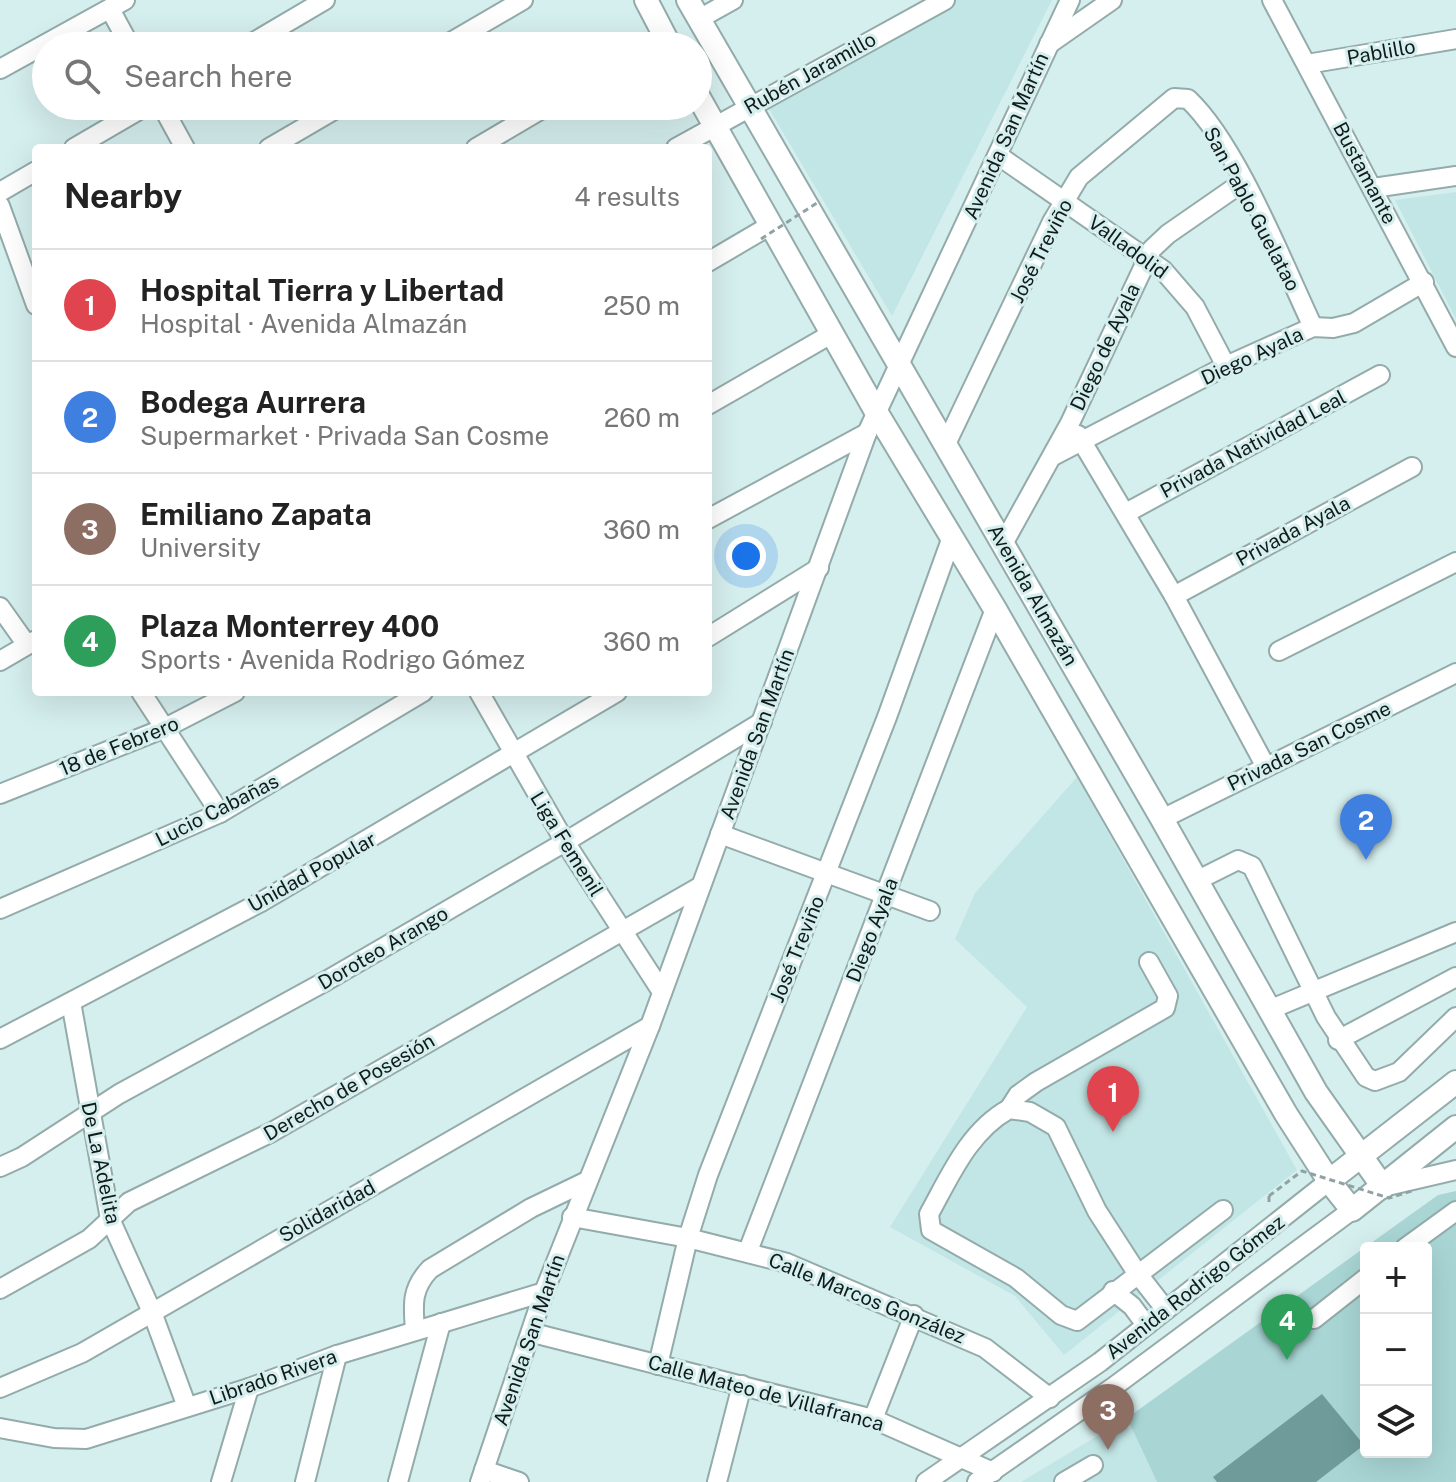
<!DOCTYPE html>
<meta charset="utf-8">
<style>
:root{--surface:#fff;--page:#f2f2f2;--text:#222;--muted:#767676;--line:#e0e0e0;--accent:#aa470e}
body{margin:0;font-family:"Public Sans",sans-serif;background:var(--page);color:var(--text)}
.controls{position:absolute;right:24px;bottom:24px;display:grid;overflow:hidden;border-radius:8px;box-shadow:0 8px 32px #0002}
.controls button{width:72px;height:72px;display:grid;place-items:center;padding:0;border:0;border-bottom:2px solid var(--line);background:var(--surface);color:var(--text);font:40px sans-serif}
.you{position:absolute;left:746px;top:556px;width:28px;height:28px;margin:-20px;border:6px solid #fff;border-radius:50%;background:#1a73e8;box-shadow:0 0 0 12px #1a73e833}
.badge{display:grid;place-items:center;width:52px;height:52px;border-radius:50%;background:var(--accent);color:#fff;font-size:26px;font-weight:700}
.pin{position:absolute;translate:-50% -66px;filter:drop-shadow(0 2px 4px #0008)}
.pin::after{content:'';position:absolute;top:42px;width:28px;height:24px;background:inherit;clip-path:polygon(0 0,100% 0,50% 100%)}
.list{margin:0;padding:0;list-style:none}
h2{display:flex;justify-content:space-between;align-items:center;height:104px;margin:0;padding:0 32px;font-size:34px}
h2 small{font-size:26px;font-weight:400;color:var(--muted)}
.list li{display:grid;grid-template-columns:52px 1fr auto;gap:24px;align-items:center;box-sizing:border-box;height:112px;padding:0 32px;border-top:2px solid var(--line)}
.list b{display:block;font-size:30px;white-space:nowrap}
.list p{margin:0;font-size:26px;white-space:nowrap;color:var(--muted)}
.list em{font-size:26px;font-style:normal;color:var(--muted)}
.icon{flex:none;width:44px;height:44px;fill:none;stroke:currentColor;stroke-width:2;stroke-linecap:round;stroke-linejoin:round}
.map{position:relative;flex:none;width:1456px;height:1482px;overflow:hidden}
.search{position:absolute;background:var(--surface);box-shadow:0 8px 32px #0002;left:32px;top:32px;width:680px;height:88px;display:flex;align-items:center;gap:20px;box-sizing:border-box;padding:0 28px;border-radius:44px;color:var(--muted);font-size:30px}
.panel{position:absolute;background:var(--surface);box-shadow:0 8px 32px #0002;left:32px;top:144px;width:680px;height:552px;border-radius:8px}
.map>svg:first-child{display:block}
.built{fill:#c2e6e5}
.green{fill:#a9d6d5;fill-rule:evenodd}
.water{fill:#6f9c9b}
.lines{fill:none;stroke-linecap:round;stroke-linejoin:round}
.minor-casing{stroke:#93abaa;stroke-width:22}
.major-casing{stroke:#93abaa;stroke-width:26}
.path{stroke:#8fa3a2;stroke-width:3;stroke-dasharray:6 4;stroke-linecap:butt}
.minor{stroke:#fff;stroke-width:18}
.major{stroke:#fff;stroke-width:22}
.path-bridge{stroke:#8fa3a2;stroke-width:3;stroke-dasharray:6 4;stroke-linecap:butt}
.labels{text-anchor:middle;stroke-width:6;stroke-linejoin:round;paint-order:stroke}
.street-label{font-size:20px;fill:#121b1b;stroke:#d5efee}
</style>
<div class="map">
<svg width="1456" height="1482" viewBox="0 0 1456 1482">
<rect width="100%" height="100%" fill="#d5efee"/>
<!-- built -->
<g class="built">
<polygon points="957,0 1052,0 892,316 769,109"/>
<polygon points="1456,192 1456,319 1395,200"/>
<polygon points="1077,777 1297,1170 1064,1355 1015,1296 890,1227 1027,1007 955,939 975,893"/>
<polygon points="1127,1418 1157,1482 1021,1482"/>
</g>
<!-- green -->
<path class="green" d="M1456,1191V1482H1157L1127,1418L1438,1195ZM1366,1248H1426V1452H1366Z"/>
<!-- water -->
<polygon class="water" points="1322,1394 1364,1445 1316,1482 1217,1482 1213,1477"/>
<g class="lines">
<defs>
<g id="minor">
<polyline points="1272,0 1456,347"/>
<polyline points="110,9 130,46"/>
<polyline points="699,19 733,0"/>
<polyline points="1049,44 1112,0"/>
<polyline points="247,46 325,0"/>
<polyline points="444,46 523,0"/>
<polyline points="649,46 665,36"/>
<polyline points="1307,64 1456,39"/>
<polyline points="0,69 125,0"/>
<polyline points="162,106 185,148"/>
<polyline points="74,148 146,106"/>
<polyline points="269,148 341,106"/>
<polyline points="476,148 547,106"/>
<polyline points="676,148 945,0"/>
<polyline points="999,156 1163,270 1195,307 1226,366"/>
<polyline points="1373,188 1456,176"/>
<polyline points="0,192 36,171"/>
<polyline points="0,206 36,305"/>
<polyline points="708,262 771,225"/>
<polyline points="708,405 833,333"/>
<polyline points="1078,435 1174,596 1266,767"/>
<path d="M945,446L1052,222L1079,177L1174,98L1188,99C1237,145 1283,264 1313,327"/>
<polyline points="1053,456 1226,366 1313,327 1333,328 1354,323 1424,282"/>
<polyline points="1126,513 1380,375"/>
<polyline points="708,519 867,433"/>
<polyline points="1003,544 1070,423 1152,249 1168,234 1243,182"/>
<polyline points="1174,596 1412,467"/>
<polyline points="0,607 27,645"/>
<polyline points="708,637 819,568"/>
<polyline points="1279,651 1456,562"/>
<polyline points="0,661 36,640"/>
<polyline points="141,692 220,813"/>
<polyline points="479,692 565,842 662,992"/>
<polyline points="0,794 165,728 235,692"/>
<polyline points="1162,819 1456,673"/>
<polyline points="720,834 930,911"/>
<polyline points="1196,881 1238,860 1252,866 1326,1017 1366,1077 1375,1081 1399,1072 1456,1017"/>
<polyline points="0,909 220,813 423,692"/>
<polyline points="71,1002 110,1219 152,1312 187,1407"/>
<polyline points="1269,1010 1456,932"/>
<polyline points="0,1039 261,902 617,692"/>
<polyline points="1338,1040 1456,977"/>
<polyline points="1009,1109 1018,1095 1036,1082 1165,1008 1168,996 1149,962"/>
<polyline points="0,1167 22,1157 119,1094 326,981 565,842 762,722"/>
<polyline points="1383,1187 1456,1170"/>
<polyline points="572,1217 688,1238 787,1263 985,1348 1050,1398"/>
<polyline points="1405,1248 1456,1211"/>
<polyline points="748,1251 995,609"/>
<polyline points="0,1289 89,1239 129,1202 272,1132 701,886"/>
<polyline points="1113,1291 1132,1306 1146,1325"/>
<path d="M1166,1310L1137,1273L1097,1211L1056,1127L1030,1112L1009,1109C969,1131 950,1176 929,1214L931,1230L1016,1278L1061,1315L1077,1321L1223,1210"/>
<polyline points="1314,1319 1366,1278"/>
<path d="M415,1330C413,1305 411,1289 430,1269L531,1208L587,1181"/>
<polyline points="533,1333 873,1419 993,1472"/>
<polyline points="658,1365 688,1238 708,1175 887,717 952,537"/>
<polyline points="0,1388 82,1353 650,1026"/>
<polyline points="873,1419 914,1315"/>
<polyline points="0,1428 54,1438 86,1439 249,1388 337,1355 544,1292"/>
<polyline points="484,1470 519,1482"/>
<polyline points="221,1482 249,1388"/>
<polyline points="305,1482 337,1355"/>
<polyline points="398,1482 441,1323"/>
<polyline points="480,1482 544,1292 650,1026 867,433 1070,0"/>
<polyline points="717,1482 742,1385"/>
<polyline points="926,1482 1100,1362 1329,1181"/>
<polyline points="977,1482 1112,1388 1352,1210"/>
<polyline points="1064,1482 1093,1465"/>
</g>
<g id="major">
<polyline points="646,0 670,46"/>
<polyline points="688,0 1162,819 1316,1092 1383,1187"/>
<polyline points="698,96 878,415 995,609 1286,1114 1329,1181 1352,1210 1456,1127"/>
<polyline points="1329,1181 1456,1082"/>
</g>
</defs>
<!-- minor casing -->
<use href="#minor" class="minor-casing"/>
<!-- major casing -->
<use href="#major" class="major-casing"/>
<!-- path -->
<polyline class="path" points="1269,1196 1269,1205"/>
<!-- minor -->
<use href="#minor" class="minor"/>
<!-- major -->
<use href="#major" class="major"/>
<!-- path-bridge -->
<g class="path-bridge">
<polyline points="761,239 820,201"/>
<polyline points="1269,1196 1302,1171 1389,1198 1415,1190"/>
</g>
</g>
<g class="labels">
<!-- street labels -->
<g class="street-label">
<text transform="translate(1381 52) rotate(-10)" y="7">Pablillo</text>
<text transform="translate(810 73) rotate(-29)" y="7">Rubén Jaramillo</text>
<text transform="translate(1006 136) rotate(-66)" y="7">Avenida San Martín</text>
<text transform="translate(1365 173) rotate(62)" y="7">Bustamante</text>
<text transform="translate(1252 209) rotate(62)" y="7">San Pablo Guelatao</text>
<text transform="translate(1128 247) rotate(36)" y="7">Valladolid</text>
<text transform="translate(1041 251) rotate(-63)" y="7">José Treviño</text>
<text transform="translate(1105 347) rotate(-65)" y="7">Diego de Ayala</text>
<text transform="translate(1252 356) rotate(-25)" y="7">Diego Ayala</text>
<text transform="translate(1253 444) rotate(-28)" y="7">Privada Natividad Leal</text>
<text transform="translate(1293 531) rotate(-28)" y="7">Privada Ayala</text>
<text transform="translate(1033 595) rotate(60)" y="7">Avenida Almazán</text>
<text transform="translate(757 734) rotate(-70)" y="7">Avenida San Martín</text>
<text transform="translate(119 746) rotate(-22)" y="7">18 de Febrero</text>
<text transform="translate(1309 746) rotate(-26)" y="7">Privada San Cosme</text>
<text transform="translate(217 810) rotate(-27)" y="7">Lucio Cabañas</text>
<text transform="translate(567 844) rotate(58)" y="7">Liga Femenil</text>
<text transform="translate(312 872) rotate(-29)" y="7">Unidad Popular</text>
<text transform="translate(872 930) rotate(-69)" y="7">Diego Ayala</text>
<text transform="translate(383 948) rotate(-30)" y="7">Doroteo Arango</text>
<text transform="translate(797 949) rotate(-68)" y="7">José Treviño</text>
<text transform="translate(349 1087) rotate(-30)" y="7">Derecho de Posesión</text>
<text transform="translate(101 1163) rotate(78)" y="7">De La Adelita</text>
<text transform="translate(327 1211) rotate(-29)" y="7">Solidaridad</text>
<text transform="translate(1195 1287) rotate(-38)" y="7">Avenida Rodrigo Gómez</text>
<text transform="translate(867 1298) rotate(22)" y="7">Calle Marcos González</text>
<text transform="translate(529 1340) rotate(-71)" y="7">Avenida San Martín</text>
<text transform="translate(273 1377) rotate(-19)" y="7">Librado Rivera</text>
<text transform="translate(766 1393) rotate(15)" y="7">Calle Mateo de Villafranca</text>
</g>
</g>
</svg>
<div class="controls">
<button>+</button>
<button>−</button>
<button><svg class="icon" aria-label="layers" viewBox="0 0 24 24"><path d="M12 4l9 5-9 5-9-5zM3 14l9 5 9-5"/></svg></button>
</div>
<div class="you"></div>
<div class="pin badge" style="left:1113px;top:1132px;background:#e0444e">1</div>
<div class="pin badge" style="left:1366px;top:860px;background:#3f7fe0">2</div>
<div class="pin badge" style="left:1108px;top:1450px;background:#8d6e63">3</div>
<div class="pin badge" style="left:1287px;top:1360px;background:#2e9e5b">4</div>
<div class="search"><svg class="icon" aria-label="search" viewBox="0 0 24 24"><circle cx="10" cy="10" r="6"/><path d="M15 15l6 6"/></svg>Search here</div>
<section class="panel">
<h2>Nearby<small>4 results</small></h2>
<ul class="list">
<li><span class="badge" style="background:#e0444e">1</span><div><b>Hospital Tierra y Libertad</b><p>Hospital · Avenida Almazán</p></div><em>250 m</em></li>
<li><span class="badge" style="background:#3f7fe0">2</span><div><b>Bodega Aurrera</b><p>Supermarket · Privada San Cosme</p></div><em>260 m</em></li>
<li><span class="badge" style="background:#8d6e63">3</span><div><b>Emiliano Zapata</b><p>University</p></div><em>360 m</em></li>
<li><span class="badge" style="background:#2e9e5b">4</span><div><b>Plaza Monterrey 400</b><p>Sports · Avenida Rodrigo Gómez</p></div><em>360 m</em></li>
</ul>
</section>
</div>
